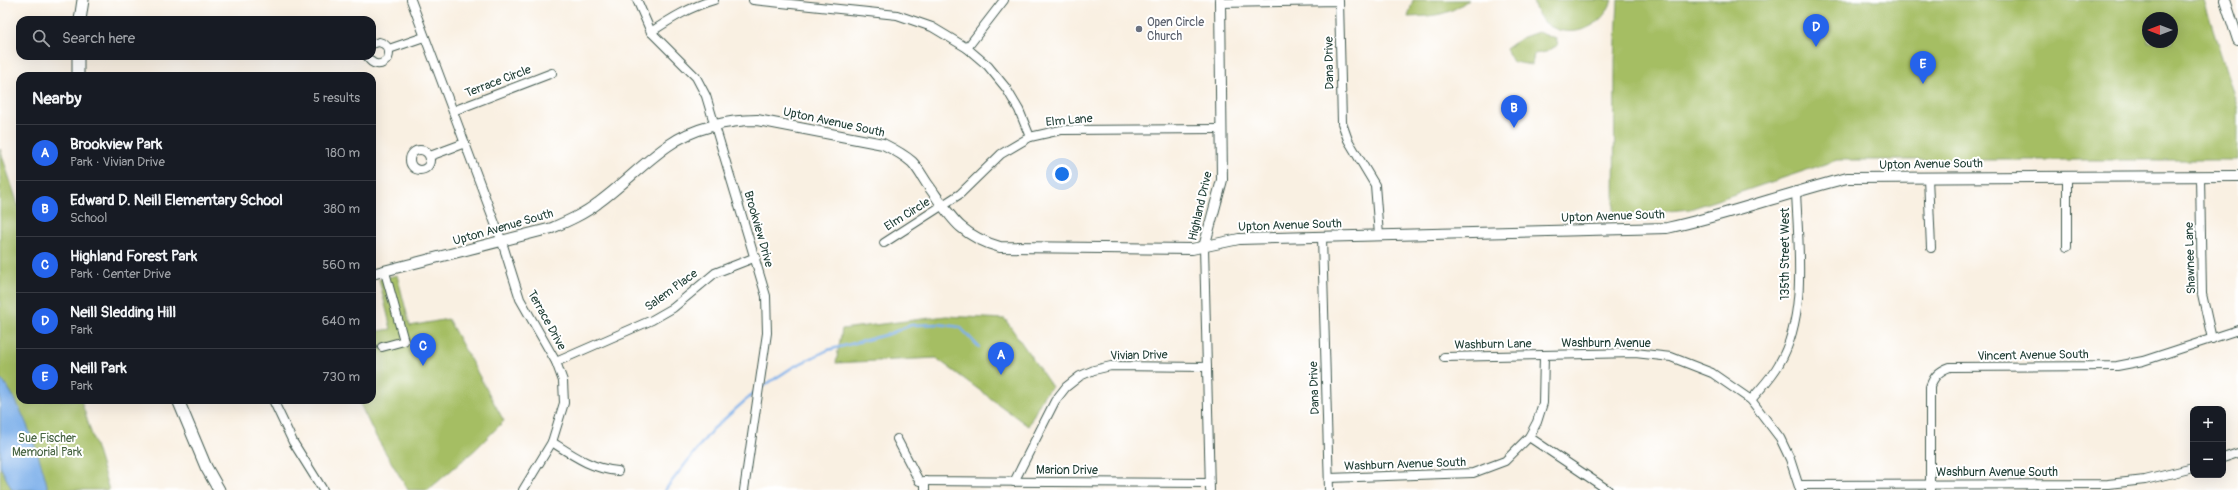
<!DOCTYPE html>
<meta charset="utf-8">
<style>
:root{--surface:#171b24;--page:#242831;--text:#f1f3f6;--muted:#9ea1a6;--line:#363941;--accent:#2563eb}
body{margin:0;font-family:Pangolin,sans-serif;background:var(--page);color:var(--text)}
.controls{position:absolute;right:12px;bottom:12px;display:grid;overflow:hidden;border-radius:8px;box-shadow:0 4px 16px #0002}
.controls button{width:36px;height:36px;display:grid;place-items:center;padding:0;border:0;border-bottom:1px solid var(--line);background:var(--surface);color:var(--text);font:20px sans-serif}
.compass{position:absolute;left:2142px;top:12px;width:36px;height:36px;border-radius:50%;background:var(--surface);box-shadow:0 4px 16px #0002;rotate:270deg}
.you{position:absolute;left:1062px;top:174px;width:14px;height:14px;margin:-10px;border:3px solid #fff;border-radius:50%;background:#1a73e8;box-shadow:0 0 0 6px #1a73e833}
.badge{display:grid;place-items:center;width:26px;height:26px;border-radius:50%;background:var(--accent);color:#fff;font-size:13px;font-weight:700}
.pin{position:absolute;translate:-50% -33px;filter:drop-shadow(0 1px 2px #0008)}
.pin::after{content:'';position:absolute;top:21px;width:14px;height:12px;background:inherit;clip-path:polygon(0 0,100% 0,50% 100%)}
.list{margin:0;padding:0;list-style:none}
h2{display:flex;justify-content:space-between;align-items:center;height:52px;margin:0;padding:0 16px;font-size:17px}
h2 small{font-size:13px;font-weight:400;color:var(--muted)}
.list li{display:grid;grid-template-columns:26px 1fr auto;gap:12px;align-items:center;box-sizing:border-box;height:56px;padding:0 16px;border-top:1px solid var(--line)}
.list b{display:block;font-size:15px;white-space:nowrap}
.list p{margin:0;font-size:13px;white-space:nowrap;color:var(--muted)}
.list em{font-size:13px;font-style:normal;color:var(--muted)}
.icon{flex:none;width:22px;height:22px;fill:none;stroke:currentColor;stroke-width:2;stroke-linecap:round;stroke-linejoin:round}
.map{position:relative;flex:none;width:2238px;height:490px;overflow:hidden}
.search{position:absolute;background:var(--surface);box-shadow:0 4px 16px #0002;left:16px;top:16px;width:360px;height:44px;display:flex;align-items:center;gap:10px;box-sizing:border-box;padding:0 14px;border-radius:12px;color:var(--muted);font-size:15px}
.panel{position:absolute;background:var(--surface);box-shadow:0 4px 16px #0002;left:16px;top:72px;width:360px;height:332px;border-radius:12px}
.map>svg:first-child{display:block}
.green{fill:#a5be64;stroke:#627e4c;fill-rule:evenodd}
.water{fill:#7eb0ea;stroke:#4e768f}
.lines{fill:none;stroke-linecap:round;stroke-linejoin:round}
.stream{stroke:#7eb0ea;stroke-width:2.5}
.minor-casing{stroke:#40584e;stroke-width:10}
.tertiary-casing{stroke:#40584e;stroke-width:12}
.secondary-casing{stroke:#40584e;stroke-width:13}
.minor{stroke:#fff;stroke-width:8}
.tertiary{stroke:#fff;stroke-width:10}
.secondary{stroke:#fff;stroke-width:11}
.worship-dot{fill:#6b7280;stroke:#fff;stroke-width:1.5}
.labels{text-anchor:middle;stroke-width:4;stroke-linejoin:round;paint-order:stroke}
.worship-label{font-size:12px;fill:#5b616d;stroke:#fff;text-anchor:start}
.street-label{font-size:12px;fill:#1f3d34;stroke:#fff}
.park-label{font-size:12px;fill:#476442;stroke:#fff}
</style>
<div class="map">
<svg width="2238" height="490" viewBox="0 0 2238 490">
<rect width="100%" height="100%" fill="#fff"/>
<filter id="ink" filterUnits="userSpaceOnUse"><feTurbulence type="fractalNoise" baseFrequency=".025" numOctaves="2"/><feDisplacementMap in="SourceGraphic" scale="8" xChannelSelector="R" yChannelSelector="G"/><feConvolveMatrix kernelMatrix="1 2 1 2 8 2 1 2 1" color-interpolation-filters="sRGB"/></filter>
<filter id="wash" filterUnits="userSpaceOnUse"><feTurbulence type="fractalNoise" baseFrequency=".012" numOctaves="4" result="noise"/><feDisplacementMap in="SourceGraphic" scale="16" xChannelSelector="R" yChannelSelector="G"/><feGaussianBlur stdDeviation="0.9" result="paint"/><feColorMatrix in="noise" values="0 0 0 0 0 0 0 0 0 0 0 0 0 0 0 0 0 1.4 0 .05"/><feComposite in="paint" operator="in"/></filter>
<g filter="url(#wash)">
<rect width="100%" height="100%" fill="#f9f0e2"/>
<!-- green -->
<g class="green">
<path d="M1413,0H1468C1448,16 1433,16 1408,17Z"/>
<path d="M1533,0H1612C1598,42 1540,42 1533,0Z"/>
<path d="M1618,0H2204L2238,109V160H1837L1690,209L1614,216L1615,60ZM2148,18H2172V42H2148Z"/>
<polygon points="1538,32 1556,39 1558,45 1546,52 1534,54 1532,65 1513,62 1506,49 1521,38"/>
<polygon points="0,149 20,211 20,400 81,400 109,490 0,490"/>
<polygon points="397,275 410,326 448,319 504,421 475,450 428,490 408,490 375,435 358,400 372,400 372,332 391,329 379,279"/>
<polygon points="946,316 1005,319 1052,387 1044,395 1028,426 936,358 836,363 842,329"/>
</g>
<!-- water -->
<path class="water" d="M0,379C18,392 44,467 48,490H12L0,466Z"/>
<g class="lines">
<!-- stream -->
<g class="stream">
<polyline points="762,387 793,367 828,350 889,334 911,325 938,324 960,327 979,347"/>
<polyline points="665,490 712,430 756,391"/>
</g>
</g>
</g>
<g filter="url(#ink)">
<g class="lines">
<defs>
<g id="minor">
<polyline points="411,0 502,242 520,299 556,362 563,381 564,403 552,442 523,490"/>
<polyline points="637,0 651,32 696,77 706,96 766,296 767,333 744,490"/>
<polyline points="753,0 897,15 932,27 967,48 988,66 1006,88 1019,110 1030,137"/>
<polyline points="1220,3 1339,1 1342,123 1348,140 1375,185 1379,235"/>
<path d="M651,32C672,18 690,7 714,0"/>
<polyline points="967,48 1004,0"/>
<polyline points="389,49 424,37"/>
<path d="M367,56C372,66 382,67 388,58C391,50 387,44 379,42L372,44"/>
<polyline points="453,111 552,73"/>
<circle cx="420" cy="160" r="10"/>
<polyline points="430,156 465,143"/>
<polyline points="2200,176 2202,294 2212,339"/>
<polyline points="1928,177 1931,248"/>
<polyline points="1322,237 1329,490"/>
<polyline points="884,243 960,194 1001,154 1030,137 1061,130 1221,129"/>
<polyline points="1204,247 1210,490"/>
<polyline points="2067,247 2067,176"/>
<polyline points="382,347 404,341 385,272"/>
<polyline points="1444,357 1635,353 1671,357 1712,373 1751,400 1780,438 1790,459 1800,490"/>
<polyline points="556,362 652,320 673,308 715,273 756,257"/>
<polyline points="273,400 293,442 323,490"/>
<path d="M1751,400C1760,389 1772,377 1779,364C1808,315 1798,246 1796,191"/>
<polyline points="1529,437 1608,490"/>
<polyline points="897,439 919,481 1209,483"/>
<path d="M552,442C574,456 592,469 618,471"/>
<polyline points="2223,458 2238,453"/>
<polyline points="1329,478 1473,473 1505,461 1529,437 1537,422 1543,403 1544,355"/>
<polyline points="1014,482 1055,401 1066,387 1080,376 1094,370 1111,366 1207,367"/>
<polyline points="1799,485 2108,484 2145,480 2193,468"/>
<polyline points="925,490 925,481"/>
<path d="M1930,490V387C1934,376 1939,371 1950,367L2117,366L2143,361L2238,330"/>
</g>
<g id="tertiary">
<polyline points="2225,0 2238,40"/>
<polyline points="1204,247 1222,180 1220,0"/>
<path d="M372,274L552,228C568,221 584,214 598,203C623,185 644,162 669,145C693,128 728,120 757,120L883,144C893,149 903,154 912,162C918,168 923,178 928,185C951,217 960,236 1000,247L1192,249L1239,239L1667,228C1728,215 1787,193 1847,178L2238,176"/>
</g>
<g id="secondary">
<polyline points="80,20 83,0"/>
<polyline points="78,76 78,56"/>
<polyline points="178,400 206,467 219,490"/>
</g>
</defs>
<!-- minor casing -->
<use href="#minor" class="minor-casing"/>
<!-- tertiary casing -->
<use href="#tertiary" class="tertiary-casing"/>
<!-- secondary casing -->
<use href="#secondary" class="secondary-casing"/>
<!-- minor -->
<use href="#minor" class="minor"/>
<!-- tertiary -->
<use href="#tertiary" class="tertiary"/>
<!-- secondary -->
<use href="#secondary" class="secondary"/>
</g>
</g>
<!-- markers -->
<circle class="worship-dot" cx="1139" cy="29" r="4"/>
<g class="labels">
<!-- worship labels -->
<g class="worship-label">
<text x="1147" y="26">Open Circle<tspan x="1147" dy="14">Church</tspan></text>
</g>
<!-- street labels -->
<g class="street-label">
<text transform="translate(1329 63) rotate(-91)" y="4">Dana Drive</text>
<text transform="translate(498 81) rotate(-21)" y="4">Terrace Circle</text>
<text transform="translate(1069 120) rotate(-5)" y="4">Elm Lane</text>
<text transform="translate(834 122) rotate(12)" y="4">Upton Avenue South</text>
<text transform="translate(1931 164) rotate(-1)" y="4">Upton Avenue South</text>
<text transform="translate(1200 206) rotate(-77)" y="4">Highland Drive</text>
<text transform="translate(907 214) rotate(-32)" y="4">Elm Circle</text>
<text transform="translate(1613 216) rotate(-2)" y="4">Upton Avenue South</text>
<text transform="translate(1290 225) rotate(-2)" y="4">Upton Avenue South</text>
<text transform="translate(503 227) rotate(-16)" y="4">Upton Avenue South</text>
<text transform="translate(759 229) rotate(74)" y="4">Brookview Drive</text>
<text transform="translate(1785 254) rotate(-90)" y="4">135th Street West</text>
<text transform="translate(2190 258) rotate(-92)" y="4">Shawnee Lane</text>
<text transform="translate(671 290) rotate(-36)" y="4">Salem Place</text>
<text transform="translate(547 320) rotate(61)" y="4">Terrace Drive</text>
<text x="1606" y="347">Washburn Avenue</text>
<text transform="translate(1493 344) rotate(-1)" y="4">Washburn Lane</text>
<text transform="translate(1139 355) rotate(-1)" y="4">Vivian Drive</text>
<text transform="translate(2033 355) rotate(-1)" y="4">Vincent Avenue South</text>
<text transform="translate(1314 388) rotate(-92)" y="4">Dana Drive</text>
<text transform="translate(1405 464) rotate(-2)" y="4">Washburn Avenue South</text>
<text x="1067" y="474">Marion Drive</text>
<text x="1997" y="476">Washburn Avenue South</text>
</g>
<!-- park labels -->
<g class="park-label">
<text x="47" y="442">Sue Fischer<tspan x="47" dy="14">Memorial Park</tspan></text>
</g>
</g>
</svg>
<div class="controls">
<button>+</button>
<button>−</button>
</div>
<svg class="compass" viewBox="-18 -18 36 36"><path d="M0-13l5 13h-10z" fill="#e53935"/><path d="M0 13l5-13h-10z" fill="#9ea1a6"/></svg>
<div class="you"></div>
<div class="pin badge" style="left:1001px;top:375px">A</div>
<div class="pin badge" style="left:1514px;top:128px">B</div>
<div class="pin badge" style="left:423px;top:366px">C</div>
<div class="pin badge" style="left:1816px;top:47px">D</div>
<div class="pin badge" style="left:1923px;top:84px">E</div>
<div class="search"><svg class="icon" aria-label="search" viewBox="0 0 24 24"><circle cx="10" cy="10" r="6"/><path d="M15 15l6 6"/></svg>Search here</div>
<section class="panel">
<h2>Nearby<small>5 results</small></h2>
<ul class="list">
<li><span class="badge">A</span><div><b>Brookview Park</b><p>Park · Vivian Drive</p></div><em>180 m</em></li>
<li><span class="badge">B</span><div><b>Edward D. Neill Elementary School</b><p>School</p></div><em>380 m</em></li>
<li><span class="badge">C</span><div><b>Highland Forest Park</b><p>Park · Center Drive</p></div><em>560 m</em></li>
<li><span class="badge">D</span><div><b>Neill Sledding Hill</b><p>Park</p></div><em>640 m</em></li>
<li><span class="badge">E</span><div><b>Neill Park</b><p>Park</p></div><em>730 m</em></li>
</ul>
</section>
</div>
